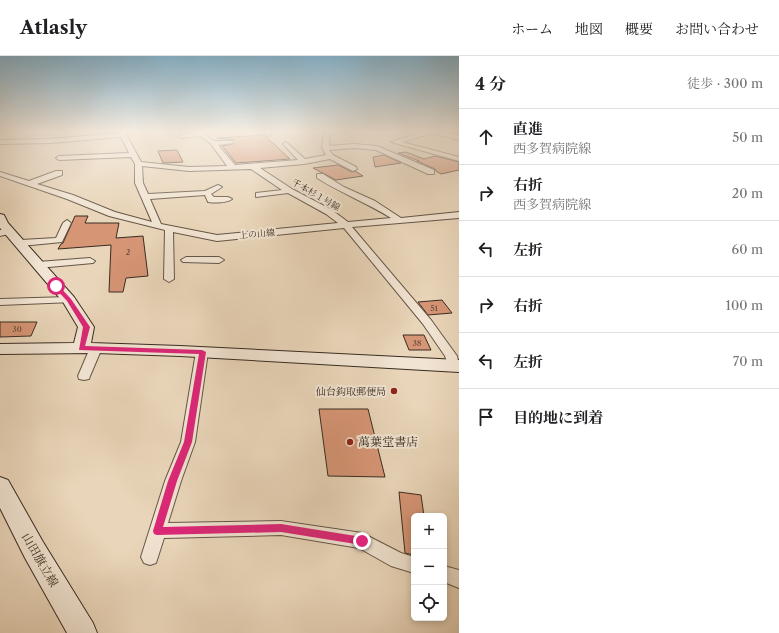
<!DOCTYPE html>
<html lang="ja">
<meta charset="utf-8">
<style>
:root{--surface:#fff;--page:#f2f2f2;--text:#202124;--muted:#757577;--line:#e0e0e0}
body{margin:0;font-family:"Libre Caslon Text","Noto Serif JP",serif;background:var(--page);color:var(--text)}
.controls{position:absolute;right:12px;bottom:12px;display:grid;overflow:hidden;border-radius:6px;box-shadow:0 2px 6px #0003}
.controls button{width:36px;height:36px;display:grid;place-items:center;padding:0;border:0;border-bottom:1px solid var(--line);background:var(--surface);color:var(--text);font:20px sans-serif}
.stop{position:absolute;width:12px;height:12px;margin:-9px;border:3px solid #db2777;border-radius:50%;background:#fff}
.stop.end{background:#db2777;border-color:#fff;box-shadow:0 1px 4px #0008}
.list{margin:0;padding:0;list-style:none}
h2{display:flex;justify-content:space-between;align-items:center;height:52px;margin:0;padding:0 16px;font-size:17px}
h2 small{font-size:13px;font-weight:400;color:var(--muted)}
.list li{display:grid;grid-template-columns:26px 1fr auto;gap:12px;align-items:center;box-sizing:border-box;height:56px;padding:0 16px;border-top:1px solid var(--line)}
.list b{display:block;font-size:15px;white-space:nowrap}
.list p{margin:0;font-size:13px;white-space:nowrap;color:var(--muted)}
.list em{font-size:13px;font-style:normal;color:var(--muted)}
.icon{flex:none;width:22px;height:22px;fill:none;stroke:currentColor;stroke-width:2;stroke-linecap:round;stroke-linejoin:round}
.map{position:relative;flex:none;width:459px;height:577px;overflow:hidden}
header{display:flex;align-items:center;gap:24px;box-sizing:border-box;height:56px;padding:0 20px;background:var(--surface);border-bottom:1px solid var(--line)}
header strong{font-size:19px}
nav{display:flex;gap:22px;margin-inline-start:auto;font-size:14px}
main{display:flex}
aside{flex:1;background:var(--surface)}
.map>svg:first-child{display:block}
.building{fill:#d69575;stroke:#392c22}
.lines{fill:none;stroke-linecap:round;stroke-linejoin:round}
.street-casing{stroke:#655648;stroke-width:2}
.secondary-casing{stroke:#392c22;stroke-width:2}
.street{fill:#f1e4d2;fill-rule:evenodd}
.secondary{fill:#f1e4d2;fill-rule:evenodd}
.route{fill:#db2777}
.poi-dot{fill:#8f2418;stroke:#f1e4d2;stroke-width:1.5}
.labels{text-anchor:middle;stroke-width:4;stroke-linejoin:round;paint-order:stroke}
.number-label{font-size:8px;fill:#604637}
.far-street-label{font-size:9px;fill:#392c22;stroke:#f1e4d2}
.poi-label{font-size:10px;fill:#392c22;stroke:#f1e4d2;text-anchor:end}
.near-poi-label{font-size:12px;fill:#392c22;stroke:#f1e4d2;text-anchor:start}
.near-street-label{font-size:12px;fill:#392c22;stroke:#f1e4d2}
</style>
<header>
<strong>Atlasly</strong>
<nav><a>ホーム</a><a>地図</a><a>概要</a><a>お問い合わせ</a></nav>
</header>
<main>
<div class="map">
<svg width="459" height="577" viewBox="0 0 459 577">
<rect width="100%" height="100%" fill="#e9d5b9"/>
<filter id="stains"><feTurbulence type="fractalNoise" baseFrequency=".005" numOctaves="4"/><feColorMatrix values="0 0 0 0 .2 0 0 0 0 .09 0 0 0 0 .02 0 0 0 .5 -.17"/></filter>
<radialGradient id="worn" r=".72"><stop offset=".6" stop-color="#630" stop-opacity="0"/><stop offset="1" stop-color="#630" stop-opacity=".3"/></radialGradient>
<!-- building -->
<g class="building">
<polygon points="264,79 290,103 236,107 222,90 233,88 234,84 217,82"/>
<polygon points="177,94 183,106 163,107 158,95"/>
<polygon points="406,96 424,103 435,100 459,106 459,114 441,118 436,115 435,113 417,105 419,105 398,97"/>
<polygon points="384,99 401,107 375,111 373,101"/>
<polygon points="338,109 352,116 355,115 363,120 336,124 313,112"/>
<polygon points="75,160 88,160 85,167 119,167 116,182 143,180 148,220 126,222 123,236 109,236 111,189 58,193 61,188 63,187"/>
<polygon points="442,244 452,257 428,259 418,246"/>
<polygon points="0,266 37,266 31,280 0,281"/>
<polygon points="403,279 424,279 431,294 409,294"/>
<polygon points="319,353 368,353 385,421 328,420"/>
<polygon points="399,436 421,439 424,460 414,460 414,499 405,497"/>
</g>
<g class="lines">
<defs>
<g id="street">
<path d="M119,76H125L141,106L189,111L227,110L211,88L201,80L182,82L179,80L182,78L202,76L214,85H233V87L218,89L235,109L298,104L283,88L286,86L305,103L326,99L322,92L324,78L327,76H337L330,79L329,90L354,88L377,90L434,114V118H428L376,94L354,92L329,94L333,99L356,111L357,113L353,115L330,103L304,108L260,112L292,133L332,154L348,166L391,162C367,147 341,137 317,122V118H323L344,131L375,145L401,162L459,156V162L352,171L431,264L457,300L459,309L457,313H449L445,300L423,268L344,172L217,185L173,176L174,223L169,226L164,223L165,174L109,160L67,143L0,120V116L29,125L56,115H62V119L37,128L73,139L115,156L152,166L135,127V108L131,101L59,104L56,102L59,100L129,97L121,81L50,87L0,88V84L50,83L120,77ZM142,110L189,115L251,113L282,134L256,137V141L288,137L326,158L338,167L217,179L161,168L150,143L205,139L208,146C215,147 227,147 232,143L228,141H214L211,138L222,131L218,129L205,135L148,138L143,127Z"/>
<polygon points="263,76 270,76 271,78 268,80"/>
<polygon points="422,76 442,76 459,80 459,84 432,77 402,86 459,101 459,105 391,86"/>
<polygon points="67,164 71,167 62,186 21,190 16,187 21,184 56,182 63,167"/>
<polygon points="10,172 13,173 14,175 13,177 0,180 0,174"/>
<polygon points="186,201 219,201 224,204 219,207 183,206 181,204"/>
<polygon points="90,202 95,205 93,207 38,212 33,209 38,206"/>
<polygon points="69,241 73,242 74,244 73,246 0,249 0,243"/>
<polygon points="96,288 100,289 102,292 90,320 89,323 84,324 79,323 78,320 90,292 92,289"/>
<polygon points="202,292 206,293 208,296 195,386 181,425 168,467 281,465 362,477 401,497 414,501 414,517 391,510 359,492 281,479 164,482 156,507 150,509 144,507 141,501 165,425 181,386 196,296 198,293"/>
<polygon points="444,510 459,514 459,532 444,526"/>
</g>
<g id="secondary">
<polygon points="0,158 4,159 8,167 74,241 94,271 91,287 180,290 459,304 459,316 180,300 96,297 0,298 0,288 74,287 78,271 63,246 0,172"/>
<polygon points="0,421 8,424 43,486 93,567 97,577 67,577 25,502 0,452"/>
</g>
</defs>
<!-- street casing -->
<use href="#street" class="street-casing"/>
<!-- secondary casing -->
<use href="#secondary" class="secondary-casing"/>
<!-- street -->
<use href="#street" class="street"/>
<!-- secondary -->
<use href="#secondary" class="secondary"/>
</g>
<!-- sky -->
<linearGradient id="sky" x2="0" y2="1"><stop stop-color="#87b6d1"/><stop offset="0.48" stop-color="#f5ece0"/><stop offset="1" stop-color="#f5ece0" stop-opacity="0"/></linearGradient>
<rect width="459" height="157" fill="url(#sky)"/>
<!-- route -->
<polygon class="route" points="54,229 58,229 71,243 90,271 85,290 202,294 206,296 192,386 177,425 163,471 281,468 362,481 365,482 366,485 365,488 362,489 281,476 157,479 154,478 153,475 168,425 184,386 199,298 79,294 83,271 67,245 54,231"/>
<!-- markers -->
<g class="poi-dot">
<circle cx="394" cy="335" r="4"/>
<circle cx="350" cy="386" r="4"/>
</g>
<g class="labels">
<!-- number labels -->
<g class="number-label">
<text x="128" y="199">2</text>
<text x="434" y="255">51</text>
<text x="17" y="276">30</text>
<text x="417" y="290">38</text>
</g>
<!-- far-street labels -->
<g class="far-street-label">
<text transform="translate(316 139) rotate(30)" y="3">千本杉１号線</text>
<text transform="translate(257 178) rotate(-5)" y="3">上の山線</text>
</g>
<!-- poi labels -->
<g class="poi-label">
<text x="386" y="339">仙台鈎取郵便局</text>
</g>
<!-- near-poi labels -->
<g class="near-poi-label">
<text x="358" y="390">萬葉堂書店</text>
</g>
<!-- near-street labels -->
<g class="near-street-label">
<text transform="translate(40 504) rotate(60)" y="4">山田旗立線</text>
</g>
</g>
<rect width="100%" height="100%" filter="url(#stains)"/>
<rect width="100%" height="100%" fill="url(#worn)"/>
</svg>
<div class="controls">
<button>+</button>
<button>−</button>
<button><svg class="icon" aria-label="locate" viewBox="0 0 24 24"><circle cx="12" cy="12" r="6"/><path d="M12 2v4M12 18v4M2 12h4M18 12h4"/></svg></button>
</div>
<div class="stop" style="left:56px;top:230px"></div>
<div class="stop end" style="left:362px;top:485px"></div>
</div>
<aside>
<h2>4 分<small>徒歩 · 300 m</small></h2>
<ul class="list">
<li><svg class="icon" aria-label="ahead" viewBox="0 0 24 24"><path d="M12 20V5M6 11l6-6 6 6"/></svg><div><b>直進</b><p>西多賀病院線</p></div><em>50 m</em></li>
<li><svg class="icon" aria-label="right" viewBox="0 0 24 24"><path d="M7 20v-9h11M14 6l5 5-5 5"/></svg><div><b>右折</b><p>西多賀病院線</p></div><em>20 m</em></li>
<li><svg class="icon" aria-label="left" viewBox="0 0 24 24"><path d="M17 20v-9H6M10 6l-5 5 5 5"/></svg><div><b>左折</b></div><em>60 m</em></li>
<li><svg class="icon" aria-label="right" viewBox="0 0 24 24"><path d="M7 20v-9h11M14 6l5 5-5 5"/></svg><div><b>右折</b></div><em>100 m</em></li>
<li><svg class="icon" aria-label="left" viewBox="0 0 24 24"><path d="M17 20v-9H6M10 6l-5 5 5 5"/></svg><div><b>左折</b></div><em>70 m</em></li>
<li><svg class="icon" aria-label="arrive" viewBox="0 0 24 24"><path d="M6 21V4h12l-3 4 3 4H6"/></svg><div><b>目的地に到着</b></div></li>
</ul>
</aside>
</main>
